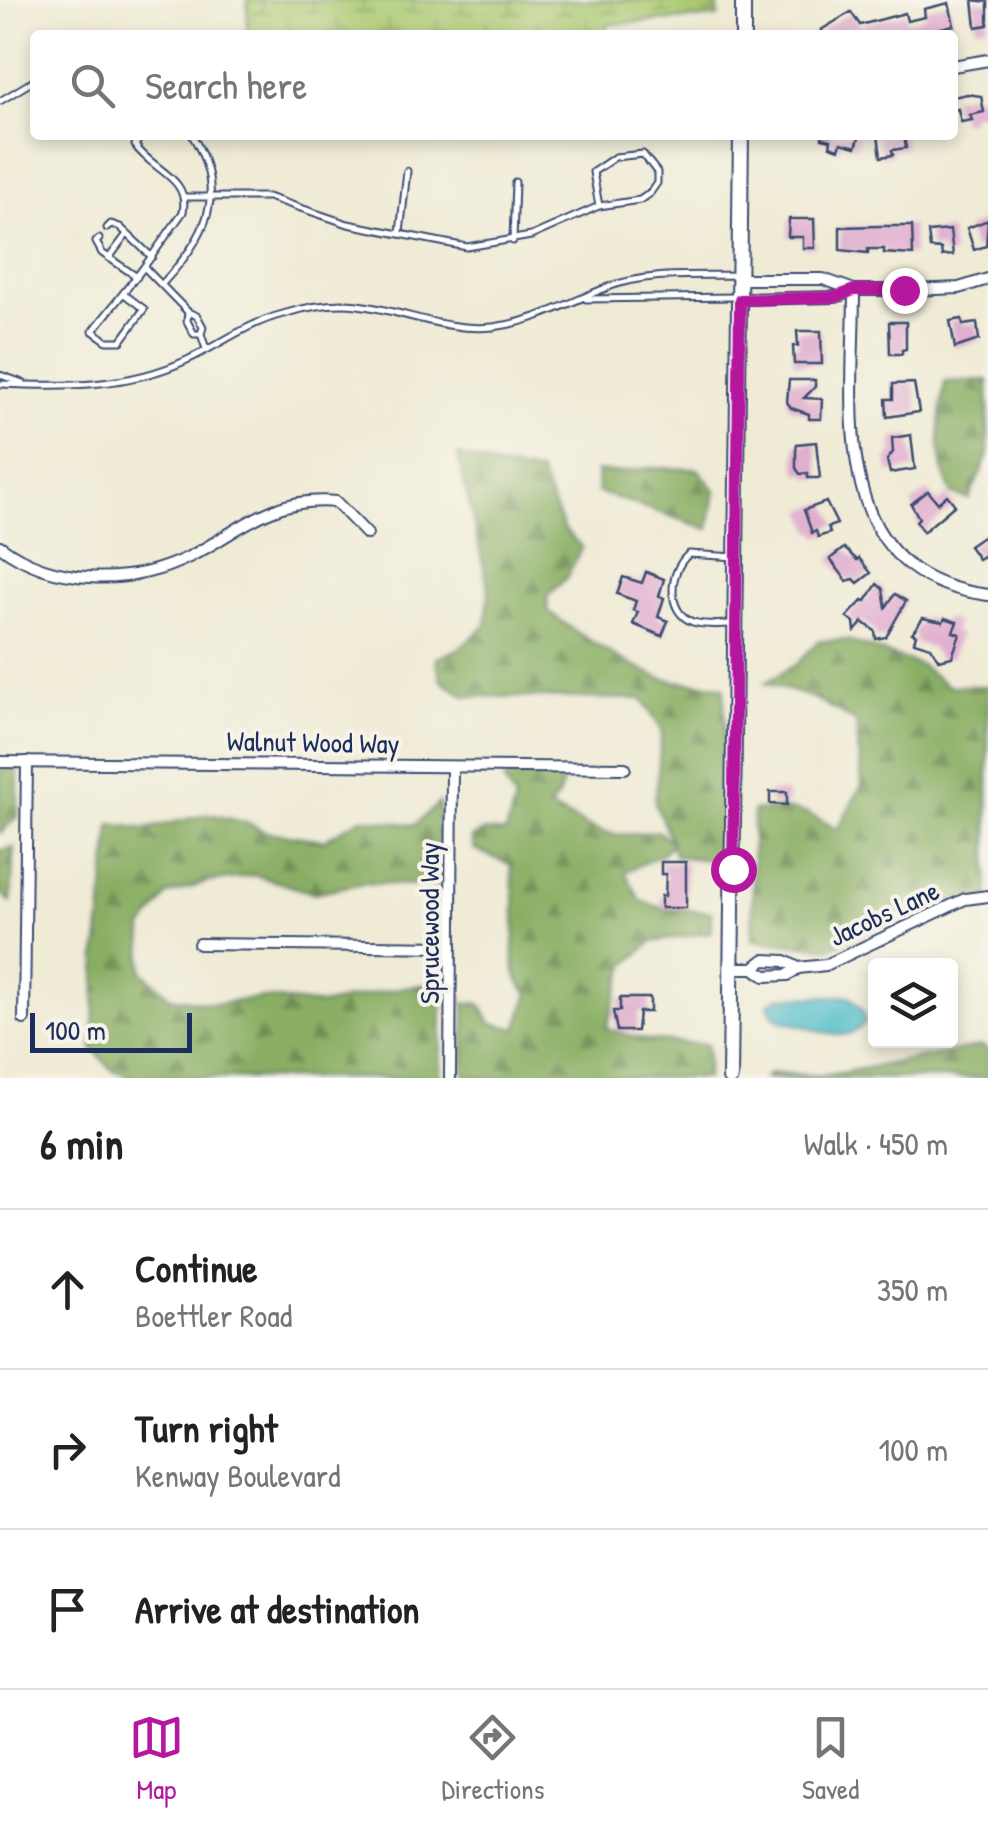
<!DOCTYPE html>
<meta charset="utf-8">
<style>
:root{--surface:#fff;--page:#f2f2f2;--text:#222;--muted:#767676;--line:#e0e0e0;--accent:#b5179e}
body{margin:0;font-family:"Patrick Hand",sans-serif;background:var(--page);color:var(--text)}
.controls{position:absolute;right:30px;bottom:30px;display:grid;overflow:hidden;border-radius:10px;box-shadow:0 5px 15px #0003}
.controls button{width:90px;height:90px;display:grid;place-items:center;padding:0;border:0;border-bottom:2px solid var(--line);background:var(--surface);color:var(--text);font:50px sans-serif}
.scale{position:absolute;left:30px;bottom:25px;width:162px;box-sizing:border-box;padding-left:10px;border:5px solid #1b2f5e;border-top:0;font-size:28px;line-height:35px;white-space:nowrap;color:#1b2f5e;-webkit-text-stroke:8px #f7f3e8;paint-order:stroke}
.stop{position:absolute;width:30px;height:30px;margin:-22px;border:8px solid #b5179e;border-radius:50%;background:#fff}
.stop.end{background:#b5179e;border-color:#fff;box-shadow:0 2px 10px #0008}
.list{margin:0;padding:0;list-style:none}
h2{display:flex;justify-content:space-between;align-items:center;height:130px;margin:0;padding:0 40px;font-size:42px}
h2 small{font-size:32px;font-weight:400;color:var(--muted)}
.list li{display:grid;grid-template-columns:65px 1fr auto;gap:30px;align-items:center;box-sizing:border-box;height:160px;padding:0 40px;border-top:2px solid var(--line)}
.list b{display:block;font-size:38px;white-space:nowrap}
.list p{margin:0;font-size:32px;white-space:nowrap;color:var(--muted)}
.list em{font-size:32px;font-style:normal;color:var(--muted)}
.icon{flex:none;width:55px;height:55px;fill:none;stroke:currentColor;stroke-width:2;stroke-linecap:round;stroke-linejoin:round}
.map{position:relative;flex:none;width:988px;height:1078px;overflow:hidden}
.search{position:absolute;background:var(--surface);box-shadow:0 5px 15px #0003;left:30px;right:30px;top:30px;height:110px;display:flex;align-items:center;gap:25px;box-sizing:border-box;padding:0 35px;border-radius:10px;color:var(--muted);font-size:38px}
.sheet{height:610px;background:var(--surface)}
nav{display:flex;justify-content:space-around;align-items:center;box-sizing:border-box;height:140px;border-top:2px solid var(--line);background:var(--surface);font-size:28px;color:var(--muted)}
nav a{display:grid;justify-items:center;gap:5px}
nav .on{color:var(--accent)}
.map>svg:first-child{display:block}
.forest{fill:url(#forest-firs);stroke:#526e61;stroke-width:2.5}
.wetland{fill:url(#wetland-marsh);stroke:#647c68;stroke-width:2.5}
.water{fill:#50bdca;stroke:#367694;stroke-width:2.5}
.building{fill:#e0aecf}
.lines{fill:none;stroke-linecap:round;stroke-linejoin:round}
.lane-casing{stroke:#3b4b70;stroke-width:9}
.street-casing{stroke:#3b4b70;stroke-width:14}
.secondary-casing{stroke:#3b4b70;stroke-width:18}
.lane{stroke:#fff;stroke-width:5}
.street{stroke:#fff;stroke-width:10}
.secondary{stroke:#fff;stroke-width:14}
.route{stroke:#b5179e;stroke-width:12}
.labels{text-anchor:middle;stroke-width:8;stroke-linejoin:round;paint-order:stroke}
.street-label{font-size:28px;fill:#1b2f5e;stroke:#f7f3e8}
</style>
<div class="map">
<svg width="988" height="1078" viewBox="0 0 988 1078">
<defs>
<pattern id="forest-firs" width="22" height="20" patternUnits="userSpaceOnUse" patternTransform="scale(2.5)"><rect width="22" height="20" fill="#89ae64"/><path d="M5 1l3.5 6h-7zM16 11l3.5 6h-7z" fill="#6f8e56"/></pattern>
<pattern id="wetland-marsh" width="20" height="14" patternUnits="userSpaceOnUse" patternTransform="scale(2.5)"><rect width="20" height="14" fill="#acca72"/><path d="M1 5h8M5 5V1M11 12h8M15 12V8" fill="none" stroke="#8ba461"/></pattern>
</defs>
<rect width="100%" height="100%" fill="#f7f3e8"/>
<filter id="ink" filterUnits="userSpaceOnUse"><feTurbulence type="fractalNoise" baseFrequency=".01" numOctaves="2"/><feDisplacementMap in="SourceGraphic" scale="20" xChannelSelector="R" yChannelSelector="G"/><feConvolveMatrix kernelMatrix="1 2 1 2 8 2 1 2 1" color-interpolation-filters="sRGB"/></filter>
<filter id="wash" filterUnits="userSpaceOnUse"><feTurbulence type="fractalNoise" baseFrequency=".0048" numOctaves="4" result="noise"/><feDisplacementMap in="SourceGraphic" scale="40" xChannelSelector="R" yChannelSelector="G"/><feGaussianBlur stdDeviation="2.25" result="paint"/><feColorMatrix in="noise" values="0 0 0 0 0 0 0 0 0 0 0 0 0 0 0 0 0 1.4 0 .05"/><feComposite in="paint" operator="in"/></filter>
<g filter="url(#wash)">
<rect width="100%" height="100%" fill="#efebd5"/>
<!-- forest -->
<g class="forest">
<path d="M988,380V455L969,499L952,494C934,458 939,421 945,382Z"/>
<path d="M458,455L499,467L539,473L564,530L582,547L567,577L547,597L548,611C575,633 629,667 662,678C682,685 704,681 724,687L727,862L675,856L671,844L662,854L625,872L640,900L661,908L711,912V932L652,942L626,965L606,1029L647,1040L707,1045V1078H466L464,1073L465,1003L480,1004L491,1023L517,1029L529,994C507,973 515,951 515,923C516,904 512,884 511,865L474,849L471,838L485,831L506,833L515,800L504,781L511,773C529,780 542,770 564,779L558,797L549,808C599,829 598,841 657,831L671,841L655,804L662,730L642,699L465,696L441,680L436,659L460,648L486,625L489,590Z"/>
<polygon points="648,468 698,469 715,490 709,529 598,492 597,471 619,473"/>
<path d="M847,640L920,665L948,686H988V909L922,904L830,948L752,940L753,811C790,808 807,808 837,830L862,785L856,722L814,698L765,683L797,664L818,641Z"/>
<polygon points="0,769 18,769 18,816 0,833"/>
<polygon points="439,803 439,886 364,883 313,893 255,875 208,882 167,895 143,928 142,971 170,997 215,1004 263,998 321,1005 405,987 443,983 440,1078 135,1078 112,1070 93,1049 97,955 111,824 147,829 209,814 248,823 266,832 324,840 361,818 415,825"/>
<polygon points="14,847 11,902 0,892 0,851"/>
<polygon points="982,1046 988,1050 988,1078 764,1078 770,1073 824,1076"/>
</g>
<!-- wetland -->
<polygon class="wetland" points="248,0 718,0 718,17 608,24 605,35 247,35"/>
<!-- water -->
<path class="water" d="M850,996L862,1010L866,1022C848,1043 829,1034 807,1027C790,1022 772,1024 769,1003L779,997Z"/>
<g id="blocks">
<!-- building -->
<g class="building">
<polygon points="973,0 988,2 988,25 976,27"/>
<polygon points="949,3 954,25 937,29 938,35 825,35 821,30 851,12 860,25 905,13 907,21 925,17 924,9"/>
<polygon points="967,94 981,96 984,112 970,115 972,120 961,122 958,109 953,110 953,97"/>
<polygon points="822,135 860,135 856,147 841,143 839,149 830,146 831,140 822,138"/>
<polygon points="878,135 904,135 906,148 892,150 893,155 881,157"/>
<polygon points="789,219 814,219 815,248 803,248 803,237 788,237"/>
<polygon points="988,220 986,246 974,250 967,228"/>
<polygon points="880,226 912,226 913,255 884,253 884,249 868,249 868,253 840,250 840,227"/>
<polygon points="950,230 953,255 942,256 941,249 930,248 928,232"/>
<polygon points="962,319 963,325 977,323 979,340 955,348 950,321"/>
<polygon points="889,322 906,322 906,349 902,350 902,354 890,354"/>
<polygon points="797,331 821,331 822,364 794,364 793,346 798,346"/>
<polygon points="789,380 815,380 815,387 804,398 822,399 821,419 809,419 809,414 791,408 787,402"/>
<polygon points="914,383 919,412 887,417 886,399 893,399 893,384"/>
<polygon points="911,435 915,469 890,473 887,460 893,452 892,438"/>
<polygon points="816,442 820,478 808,478 808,473 800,474 796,468 796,450 797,444"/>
<polygon points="928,491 938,503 947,495 955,505 923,532 916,521 919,518 911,504"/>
<polygon points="826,502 837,524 828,527 830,533 818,537 816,531 812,533 804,510"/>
<polygon points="988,533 988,553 978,559 969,546"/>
<polygon points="844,548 857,560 859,558 871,573 858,583 854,579 847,581 830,559"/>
<polygon points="646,572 664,579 659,596 664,598 658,617 668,621 662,636 633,624 638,612 633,610 636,601 617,594 623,577 642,583"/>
<polygon points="877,584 883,589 886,607 895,594 906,601 886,637 876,639 875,631 863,622 855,631 854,622 847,617 863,600 866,601"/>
<polygon points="923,618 943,622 945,618 957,622 953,632 960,634 952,657 939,660 931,647 914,642 916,635 912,633"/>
<polygon points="770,792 787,792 787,805 770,804"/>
<polygon points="661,862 686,862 686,908 661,908 661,896 665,896 666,874 661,874"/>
<polygon points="620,998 650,998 650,1012 639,1012 637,1031 617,1031 613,1011 620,1011"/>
</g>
</g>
</g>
<g filter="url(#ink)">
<use href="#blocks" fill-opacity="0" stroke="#3b4b70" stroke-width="2.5"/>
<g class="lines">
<defs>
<g id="lane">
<polyline points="0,101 35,80"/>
<path d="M142,135L135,145C151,170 190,177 183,212L144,267L188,312"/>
<polyline points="184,197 268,197 348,224 467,247 531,236 599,206 640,200 650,193 657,183 657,172 643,154 615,157 593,172 599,206"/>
<polyline points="107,228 111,224 120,227 152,257"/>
<polyline points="400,233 407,171"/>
<polyline points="99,239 96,242 102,253 137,277"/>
<polyline points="513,241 515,182"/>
<polyline points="109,258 127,234"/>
<path d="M162,284C206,236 229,196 192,135"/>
<polyline points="124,294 144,309 121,341 107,341 93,331 144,267"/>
<polyline points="586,299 735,297"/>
<polyline points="201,334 194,334 187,321 188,312 197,316 203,327 201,334 206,349"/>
<polyline points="0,375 23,383"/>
<path d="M0,384C64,387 128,388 187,360C219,345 248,323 283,314C306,307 334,302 358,305C404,311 447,332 493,327C535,322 570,302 608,287C648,272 695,276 737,275"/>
<path d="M734,624C721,624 706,626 693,622C665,612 669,570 689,554L735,557"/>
</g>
<g id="street">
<polyline points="953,66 988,60"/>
<polyline points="740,279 823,279 854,290 913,290 959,288 988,279"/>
<path d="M854,290C854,409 825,575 988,595"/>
<polyline points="740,299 836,297 854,290"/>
<path d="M0,546C53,586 131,586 189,557C242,530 270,496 336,502L367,534"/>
<polyline points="0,762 625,768"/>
<polyline points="199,944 451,947"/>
<polyline points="731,968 754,968 765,976 788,975 798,968 826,965 965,899 988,896"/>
<polyline points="754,968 764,960 785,961 798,968"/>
<polyline points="24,1019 27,762"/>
<polyline points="450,1078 452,768"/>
</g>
<g id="secondary">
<polyline points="743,35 743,0"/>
<polyline points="730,1078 741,135"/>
</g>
</defs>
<!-- lane casing -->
<use href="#lane" class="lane-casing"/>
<!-- street casing -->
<use href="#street" class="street-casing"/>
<!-- secondary casing -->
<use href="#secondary" class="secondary-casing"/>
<!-- lane -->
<use href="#lane" class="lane"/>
<!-- street -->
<use href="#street" class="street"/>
<!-- secondary -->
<use href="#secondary" class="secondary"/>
</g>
</g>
<g class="lines" filter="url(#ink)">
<!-- route -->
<polyline class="route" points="733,869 740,300 836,297 854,290 904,290"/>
</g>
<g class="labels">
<!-- street labels -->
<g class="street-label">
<text transform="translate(313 742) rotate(1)" y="10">Walnut Wood Way</text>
<text transform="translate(884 913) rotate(-25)" y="10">Jacobs Lane</text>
<text transform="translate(429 923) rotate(-90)" y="10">Sprucewood Way</text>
</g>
</g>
</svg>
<div class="controls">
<button><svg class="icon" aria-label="layers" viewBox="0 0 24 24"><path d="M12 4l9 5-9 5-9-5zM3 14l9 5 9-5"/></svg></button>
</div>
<div class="scale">100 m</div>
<div class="stop" style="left:733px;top:869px"></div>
<div class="stop end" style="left:904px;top:290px"></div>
<div class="search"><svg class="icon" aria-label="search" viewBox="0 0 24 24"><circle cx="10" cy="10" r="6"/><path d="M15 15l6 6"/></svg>Search here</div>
</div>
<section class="sheet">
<h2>6 min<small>Walk · 450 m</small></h2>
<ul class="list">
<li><svg class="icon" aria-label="ahead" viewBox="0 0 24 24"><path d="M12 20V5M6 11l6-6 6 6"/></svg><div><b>Continue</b><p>Boettler Road</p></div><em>350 m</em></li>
<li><svg class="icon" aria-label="right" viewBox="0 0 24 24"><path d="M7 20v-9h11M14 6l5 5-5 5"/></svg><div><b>Turn right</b><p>Kenway Boulevard</p></div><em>100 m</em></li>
<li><svg class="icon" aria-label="arrive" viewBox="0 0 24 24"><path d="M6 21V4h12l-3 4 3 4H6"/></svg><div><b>Arrive at destination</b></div></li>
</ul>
</section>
<nav>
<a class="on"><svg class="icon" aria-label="map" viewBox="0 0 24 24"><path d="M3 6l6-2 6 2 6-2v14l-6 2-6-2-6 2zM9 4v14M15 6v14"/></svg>Map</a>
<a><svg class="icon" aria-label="directions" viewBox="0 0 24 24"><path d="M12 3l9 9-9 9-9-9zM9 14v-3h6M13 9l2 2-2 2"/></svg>Directions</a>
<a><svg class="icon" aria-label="saved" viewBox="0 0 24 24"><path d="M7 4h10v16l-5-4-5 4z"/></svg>Saved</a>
</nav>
